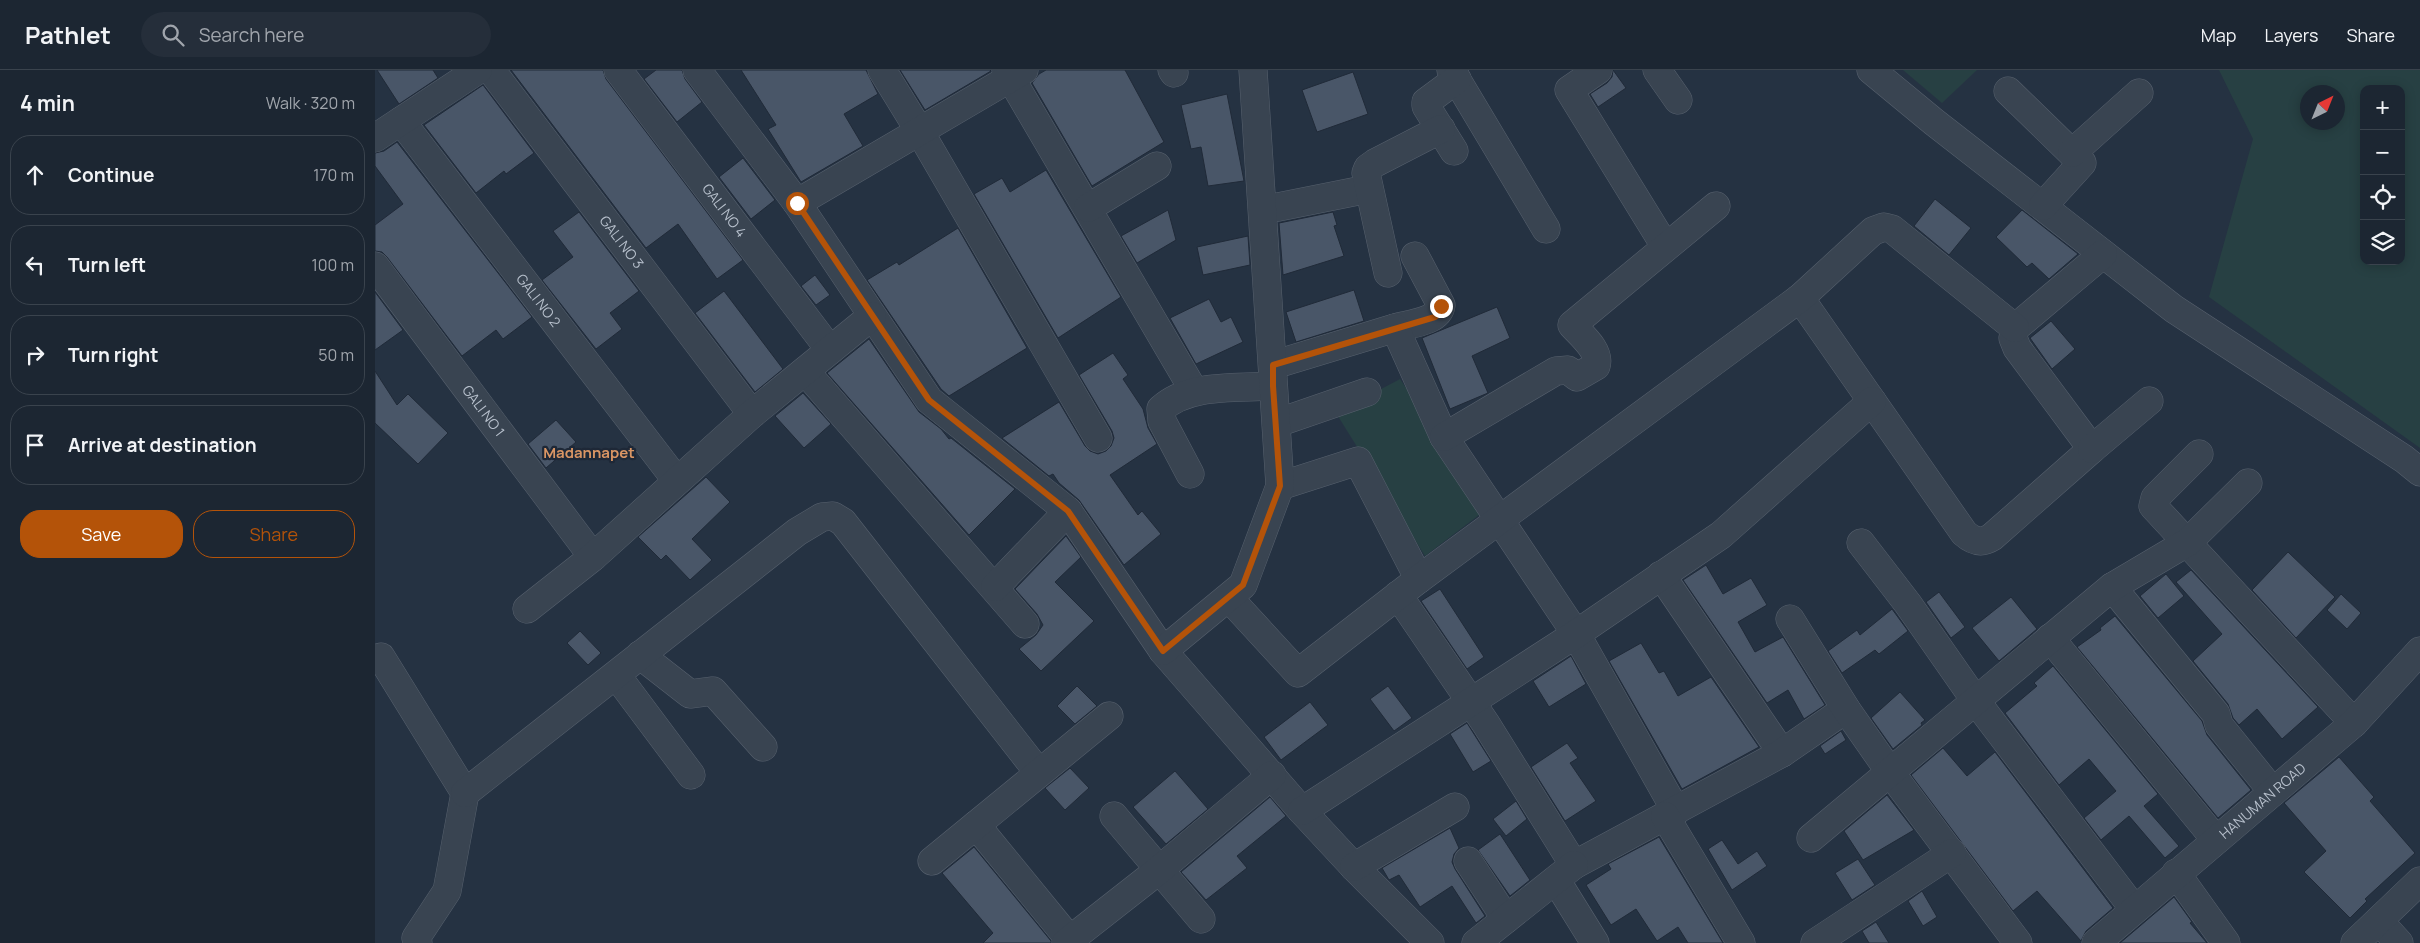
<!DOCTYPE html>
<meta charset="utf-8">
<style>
:root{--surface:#1c2632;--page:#252e3a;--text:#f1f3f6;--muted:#a0a5ac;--line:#3a434d;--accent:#b45309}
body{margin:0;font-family:Manrope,sans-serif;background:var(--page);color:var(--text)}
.controls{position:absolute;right:15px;top:15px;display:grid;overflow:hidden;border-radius:10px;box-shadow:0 2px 12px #0003}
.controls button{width:45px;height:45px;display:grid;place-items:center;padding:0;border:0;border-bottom:1px solid var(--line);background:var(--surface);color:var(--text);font:25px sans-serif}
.compass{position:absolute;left:1925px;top:15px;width:45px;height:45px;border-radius:50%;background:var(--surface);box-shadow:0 2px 12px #0003;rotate:43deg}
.stop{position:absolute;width:15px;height:15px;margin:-11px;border:4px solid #b45309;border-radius:50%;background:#fff}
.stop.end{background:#b45309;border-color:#fff;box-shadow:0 1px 5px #0008}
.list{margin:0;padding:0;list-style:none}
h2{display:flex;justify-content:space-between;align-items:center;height:65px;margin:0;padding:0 20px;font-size:21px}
h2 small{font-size:16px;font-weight:400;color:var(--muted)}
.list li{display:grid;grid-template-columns:32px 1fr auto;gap:15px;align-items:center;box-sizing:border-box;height:80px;margin:0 10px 10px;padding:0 10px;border:1px solid var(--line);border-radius:20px}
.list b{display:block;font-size:19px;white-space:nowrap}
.list em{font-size:16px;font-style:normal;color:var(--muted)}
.actions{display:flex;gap:10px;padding:15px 20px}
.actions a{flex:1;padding:11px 0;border:1px solid var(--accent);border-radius:20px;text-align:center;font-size:18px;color:var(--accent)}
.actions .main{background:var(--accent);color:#fff}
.icon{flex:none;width:28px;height:28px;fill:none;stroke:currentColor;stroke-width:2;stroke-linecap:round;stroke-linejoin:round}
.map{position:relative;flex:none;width:2045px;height:873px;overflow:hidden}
header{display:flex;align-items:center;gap:30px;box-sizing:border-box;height:70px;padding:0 25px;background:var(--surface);border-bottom:1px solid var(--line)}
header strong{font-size:24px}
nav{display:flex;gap:28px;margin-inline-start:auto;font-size:18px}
.search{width:350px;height:45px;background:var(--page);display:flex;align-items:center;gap:12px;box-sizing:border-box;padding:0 18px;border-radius:28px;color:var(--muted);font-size:19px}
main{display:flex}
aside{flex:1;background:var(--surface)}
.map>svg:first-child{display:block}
.green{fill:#274043;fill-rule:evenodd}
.building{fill:#495668;stroke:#202a38}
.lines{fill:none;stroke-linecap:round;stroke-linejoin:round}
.minor-casing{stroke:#57616e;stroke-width:29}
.minor{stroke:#394451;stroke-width:28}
.route{stroke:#b45309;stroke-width:6}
.labels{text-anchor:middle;stroke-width:4.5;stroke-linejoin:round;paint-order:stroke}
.street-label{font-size:14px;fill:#b6bfcb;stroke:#1e2837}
.neighbourhood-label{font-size:15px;font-weight:bold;fill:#d99564;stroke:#1e2837}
</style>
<header>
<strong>Pathlet</strong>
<div class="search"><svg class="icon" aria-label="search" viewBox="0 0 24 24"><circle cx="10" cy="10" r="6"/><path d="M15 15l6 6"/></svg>Search here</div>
<nav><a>Map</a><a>Layers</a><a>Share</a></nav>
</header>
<main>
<aside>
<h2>4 min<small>Walk · 320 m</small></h2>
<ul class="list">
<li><svg class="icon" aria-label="ahead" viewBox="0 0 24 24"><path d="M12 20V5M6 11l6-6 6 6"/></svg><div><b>Continue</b></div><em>170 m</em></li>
<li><svg class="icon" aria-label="left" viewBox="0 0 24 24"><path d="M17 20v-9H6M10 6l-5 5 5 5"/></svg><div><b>Turn left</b></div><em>100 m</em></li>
<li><svg class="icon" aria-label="right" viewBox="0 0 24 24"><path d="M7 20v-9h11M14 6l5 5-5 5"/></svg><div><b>Turn right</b></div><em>50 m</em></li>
<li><svg class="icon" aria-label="arrive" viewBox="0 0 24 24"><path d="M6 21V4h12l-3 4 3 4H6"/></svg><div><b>Arrive at destination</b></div></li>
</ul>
<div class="actions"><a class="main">Save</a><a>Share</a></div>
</aside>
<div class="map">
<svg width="2045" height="873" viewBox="0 0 2045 873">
<rect width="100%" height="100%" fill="#253242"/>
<!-- green -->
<g class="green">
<polygon points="1528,0 1602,0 1567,33"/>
<path d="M1844,0H2045V378L1834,227L1878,69ZM1989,19H2026V191H1989ZM1962,22V52H1932V22Z"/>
<polygon points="1025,309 1112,439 1050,486 961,343"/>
</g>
<!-- building -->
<g class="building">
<polygon points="2,0 58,0 63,8 24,34"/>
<polygon points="136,0 228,0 231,9 368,190 342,209 303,154 271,178"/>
<polygon points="281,0 307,0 310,9 327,32 302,52 269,9"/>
<polygon points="366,0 491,0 503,24 469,44 488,76 426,112 393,59 401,55"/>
<polygon points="525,0 615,0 616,1 550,40"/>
<polygon points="671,0 750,0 789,72 717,116 657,13 664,4"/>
<polygon points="1238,0 1251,18 1223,37 1215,24 1232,13 1237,7"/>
<polygon points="978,2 993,44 942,62 927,20"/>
<polygon points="108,15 159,83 131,104 129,101 101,123 49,55"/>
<polygon points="852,24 869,111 833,116 826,77 816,79 806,35"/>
<polygon points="22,72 157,247 128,269 121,260 87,286 12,187 7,182 0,181 0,155 28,134 0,96 0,83 9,81"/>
<polygon points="368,88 400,130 376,149 344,107"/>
<polygon points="671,100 746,227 683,268 599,124 627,108 635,122"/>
<polygon points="1560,129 1596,158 1574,185 1539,156"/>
<polygon points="793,140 801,170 762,193 746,166"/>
<polygon points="1647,140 1703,184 1674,209 1657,193 1652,197 1621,167"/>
<polygon points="204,142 264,221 235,243 247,259 221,279 167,210 198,187 178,161"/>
<polygon points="958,142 962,155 959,156 969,186 908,205 904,153"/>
<polygon points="583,158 652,278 574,326 566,319 492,210 522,192 524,195"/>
<polygon points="873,166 875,195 828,205 822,177"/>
<polygon points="440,205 455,225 441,235 426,216"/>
<polygon points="979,220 989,251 921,272 911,242"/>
<polygon points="349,221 408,299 380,322 320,243"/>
<polygon points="0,222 28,260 0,280"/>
<polygon points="834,229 846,252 856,247 868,272 821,294 795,248"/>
<polygon points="1122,237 1135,268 1097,286 1113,323 1075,339 1047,268"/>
<polygon points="1676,251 1700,279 1677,299 1655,268"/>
<polygon points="494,269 544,342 566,359 574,369 576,368 640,419 594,465 452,303"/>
<polygon points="738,283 753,305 748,309 768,339 773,358 782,374 735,405 763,445 767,441 786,464 749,495 704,430 684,413 678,404 674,406 627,368 684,332 710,376 715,381 723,384 731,381 736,376 739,368 737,361 704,305"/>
<polygon points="0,301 22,335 33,324 73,363 43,394 0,353"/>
<polygon points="428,323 456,354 429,378 400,346"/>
<polygon points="181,350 201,372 171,398 153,374"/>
<polygon points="331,407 355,432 317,469 337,490 315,510 291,485 286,490 263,467"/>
<polygon points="691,466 706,487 680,512 719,551 666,601 644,579 661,565 668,555 662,544 640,519"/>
<polygon points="1913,482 1960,527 1921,568 1877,520"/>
<polygon points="1331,495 1348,524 1376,508 1392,535 1363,552 1380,582 1408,567 1450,635 1429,649 1413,620 1392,633 1308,510"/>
<polygon points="1816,500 1943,637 1907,669 1882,639 1864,655 1858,648 1853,634 1818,591 1847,564 1801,512"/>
<polygon points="1791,504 1809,526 1783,548 1765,526"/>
<polygon points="1065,519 1109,587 1092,599 1046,531"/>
<polygon points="1564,522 1590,557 1576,568 1551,532"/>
<polygon points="1966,524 1986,543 1972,559 1952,540"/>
<polygon points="1636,527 1662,559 1624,591 1597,558"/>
<polygon points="1517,539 1533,561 1504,584 1500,580 1467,603 1453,581 1482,560 1485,565"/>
<polygon points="1740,546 1827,651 1832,665 1876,720 1843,748 1702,577 1726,560 1725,558"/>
<polygon points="205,561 226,583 213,595 192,573"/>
<polygon points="1266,573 1284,603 1289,601 1303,626 1336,607 1384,677 1307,719 1234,591"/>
<polygon points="1196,586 1211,614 1174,637 1158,611"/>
<polygon points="1678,596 1783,724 1769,736 1804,776 1790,788 1754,746 1726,770 1709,748 1741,721 1714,689 1684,715 1630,643 1662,616 1659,613"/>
<polygon points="702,616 722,636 700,654 682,636"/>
<polygon points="1013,616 1037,648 1019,661 995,629"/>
<polygon points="1525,622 1550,650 1546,653 1547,655 1518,679 1496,648"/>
<polygon points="935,632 953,655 906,690 889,667"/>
<polygon points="1092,653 1116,691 1098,702 1075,664"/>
<polygon points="1466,661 1471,670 1450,684 1445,676"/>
<polygon points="1192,673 1203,688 1195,693 1221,731 1190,751 1156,697"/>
<polygon points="1568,678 1592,706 1620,682 1738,838 1711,861 1706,871 1662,821 1638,841 1536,705"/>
<polygon points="1964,687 1999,727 1995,731 2040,783 1990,829 1992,831 1975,848 1929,802 1951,781 1909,733"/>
<polygon points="695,698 714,718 690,740 670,718"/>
<polygon points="800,701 833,739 791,774 758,737"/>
<polygon points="1512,725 1539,760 1488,790 1469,761"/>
<polygon points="895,727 911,746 862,786 872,798 831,830 806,802"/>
<polygon points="1141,731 1152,749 1131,766 1118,749"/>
<polygon points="1075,758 1084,778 1079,784 1077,792 1080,799 1110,846 1101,853 1077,816 1045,837 1024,805 1014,810 1007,798"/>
<polygon points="1125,764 1155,810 1135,826 1103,780"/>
<polygon points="1284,767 1348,873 1313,873 1303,857 1282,871 1261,839 1236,855 1211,815 1236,799 1233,794"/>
<polygon points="1347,770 1363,794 1382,781 1392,796 1357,820 1333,779"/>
<polygon points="599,777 676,871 676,873 608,873 618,863 567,803"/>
<polygon points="1483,789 1500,815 1477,830 1460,803"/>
<polygon points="1547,821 1562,847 1548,856 1533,831"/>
<polygon points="1799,827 1817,852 1815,853 1832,873 1745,873"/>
<polygon points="1501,852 1514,873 1494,873 1487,861"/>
</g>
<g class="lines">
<defs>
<g id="minor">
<path id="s1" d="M116,0L377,344"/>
<path id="s2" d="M243,0L455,280"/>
<polyline points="322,0 422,133 554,330 693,441 788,581 927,741 979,797 1055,873"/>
<polyline points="507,0 545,62 723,368"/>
<polyline points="631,0 819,321"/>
<polyline points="797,0 799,3"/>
<polyline points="1076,0 1171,159"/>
<polyline points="1223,0 1194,20 1290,176"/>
<polyline points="1282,0 1303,30"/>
<polyline points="1496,0 1559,52 1799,239 2029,389 2045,402"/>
<polyline points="1633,21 1707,93 1668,136"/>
<path id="s3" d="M26,51L302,411"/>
<polyline points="0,68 103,0"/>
<polyline points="1079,81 1051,36 1051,32 1082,9"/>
<polyline points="1697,83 1764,23"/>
<polyline points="422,133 649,0"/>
<polyline points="713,138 782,96"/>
<polyline points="888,140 993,119"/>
<path id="s4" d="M0,196L218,487"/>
<polyline points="1013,203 991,103 993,98 1000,93 1066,59"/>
<path d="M1425,228L1589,463C1598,471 1606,474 1617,467L1717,379L1642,278L1638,268L1640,258L1728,184"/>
<path d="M1020,258C1033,254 1064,252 1066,235L1040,186"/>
<polyline points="898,295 1020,258 1069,367 1201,564 1301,741"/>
<polyline points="430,301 650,554"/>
<polyline points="902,353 992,322"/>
<path d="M1069,367L1181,301L1193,300L1202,307L1221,296C1226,281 1206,265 1197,255L1341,136"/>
<polyline points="1717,379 1774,331"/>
<polyline points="1824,384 1780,428 1778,436 1979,653"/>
<path d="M815,404L787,351L786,339C814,313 862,319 898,316"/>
<polyline points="905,416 983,391 1044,509"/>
<polyline points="1486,473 1533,534 1600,630 1759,839"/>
<polyline points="1286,505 1407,683"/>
<polyline points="620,517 693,441"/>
<polyline points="1737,517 1841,644 1844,655 1898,722"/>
<polyline points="1023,525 1111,654 1199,795 1407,683 1471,639"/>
<polyline points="854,528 923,603 1044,509 1425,228 1498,161 1509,157 1517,159 1640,258"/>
<polyline points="152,539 218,487 377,344 497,246"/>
<polyline points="1415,549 1471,639 1515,702 1643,873"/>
<polyline points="1675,568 1841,770"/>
<polyline points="788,581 868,515 905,416 878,0"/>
<polyline points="265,585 315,624 338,621 388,677"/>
<polyline points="0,589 6,587 90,723 72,821 41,868 43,873"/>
<polyline points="242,606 316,705"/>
<polyline points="90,723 422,462 447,447 458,446 468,452 664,703"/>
<polyline points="927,741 1201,564 1346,465 1497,331"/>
<polyline points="739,746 826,849"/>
<polyline points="1290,746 1366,873"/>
<polyline points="601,755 695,870"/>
<polyline points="1436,768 1737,517 1813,472 1873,413"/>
<polyline points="557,791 734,646"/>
<polyline points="1093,791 1131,849"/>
<polyline points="979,797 1080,737"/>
<polyline points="1801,803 1851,873"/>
<polyline points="1181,810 1220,873"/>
<polyline points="2004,851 2024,873"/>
<polyline points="691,873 784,800 897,705"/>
<polyline points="1101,873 1199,795"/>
<polyline points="1440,873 1577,783"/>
<path id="s5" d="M1721,873L1979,653L2045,581"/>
<polyline points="1980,873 2045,811"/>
</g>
</defs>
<!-- minor casing -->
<use href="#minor" class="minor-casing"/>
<!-- minor -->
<use href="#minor" class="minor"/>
</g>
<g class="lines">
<!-- route -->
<polyline class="route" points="422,133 554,330 693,441 788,581 868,515 905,416 898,316 898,295 1060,247 1064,244 1066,236"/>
</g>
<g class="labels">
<!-- street labels -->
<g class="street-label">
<text dy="5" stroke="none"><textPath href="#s2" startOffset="176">GALI NO 4</textPath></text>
<text dy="5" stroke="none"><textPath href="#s1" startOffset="216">GALI NO 3</textPath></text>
<text dy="5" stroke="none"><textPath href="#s3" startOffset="226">GALI NO 2</textPath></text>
<text dy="5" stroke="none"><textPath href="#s4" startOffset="181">GALI NO 1</textPath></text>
<text dy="5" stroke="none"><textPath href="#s5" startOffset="219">HANUMAN ROAD</textPath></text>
</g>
<!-- neighbourhood labels -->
<g class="neighbourhood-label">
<text x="214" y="388">Madannapet</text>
</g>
</g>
</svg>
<div class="controls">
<button>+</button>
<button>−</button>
<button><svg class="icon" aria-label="locate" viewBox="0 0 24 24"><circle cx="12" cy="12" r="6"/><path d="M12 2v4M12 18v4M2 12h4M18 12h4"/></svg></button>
<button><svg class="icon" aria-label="layers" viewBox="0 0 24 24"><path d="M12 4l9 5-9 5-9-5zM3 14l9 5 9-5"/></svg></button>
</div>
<svg class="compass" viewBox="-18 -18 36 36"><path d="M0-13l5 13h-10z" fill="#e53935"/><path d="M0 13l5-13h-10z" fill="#a0a5ac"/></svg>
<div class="stop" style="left:422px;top:133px"></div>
<div class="stop end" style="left:1066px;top:236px"></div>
</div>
</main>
